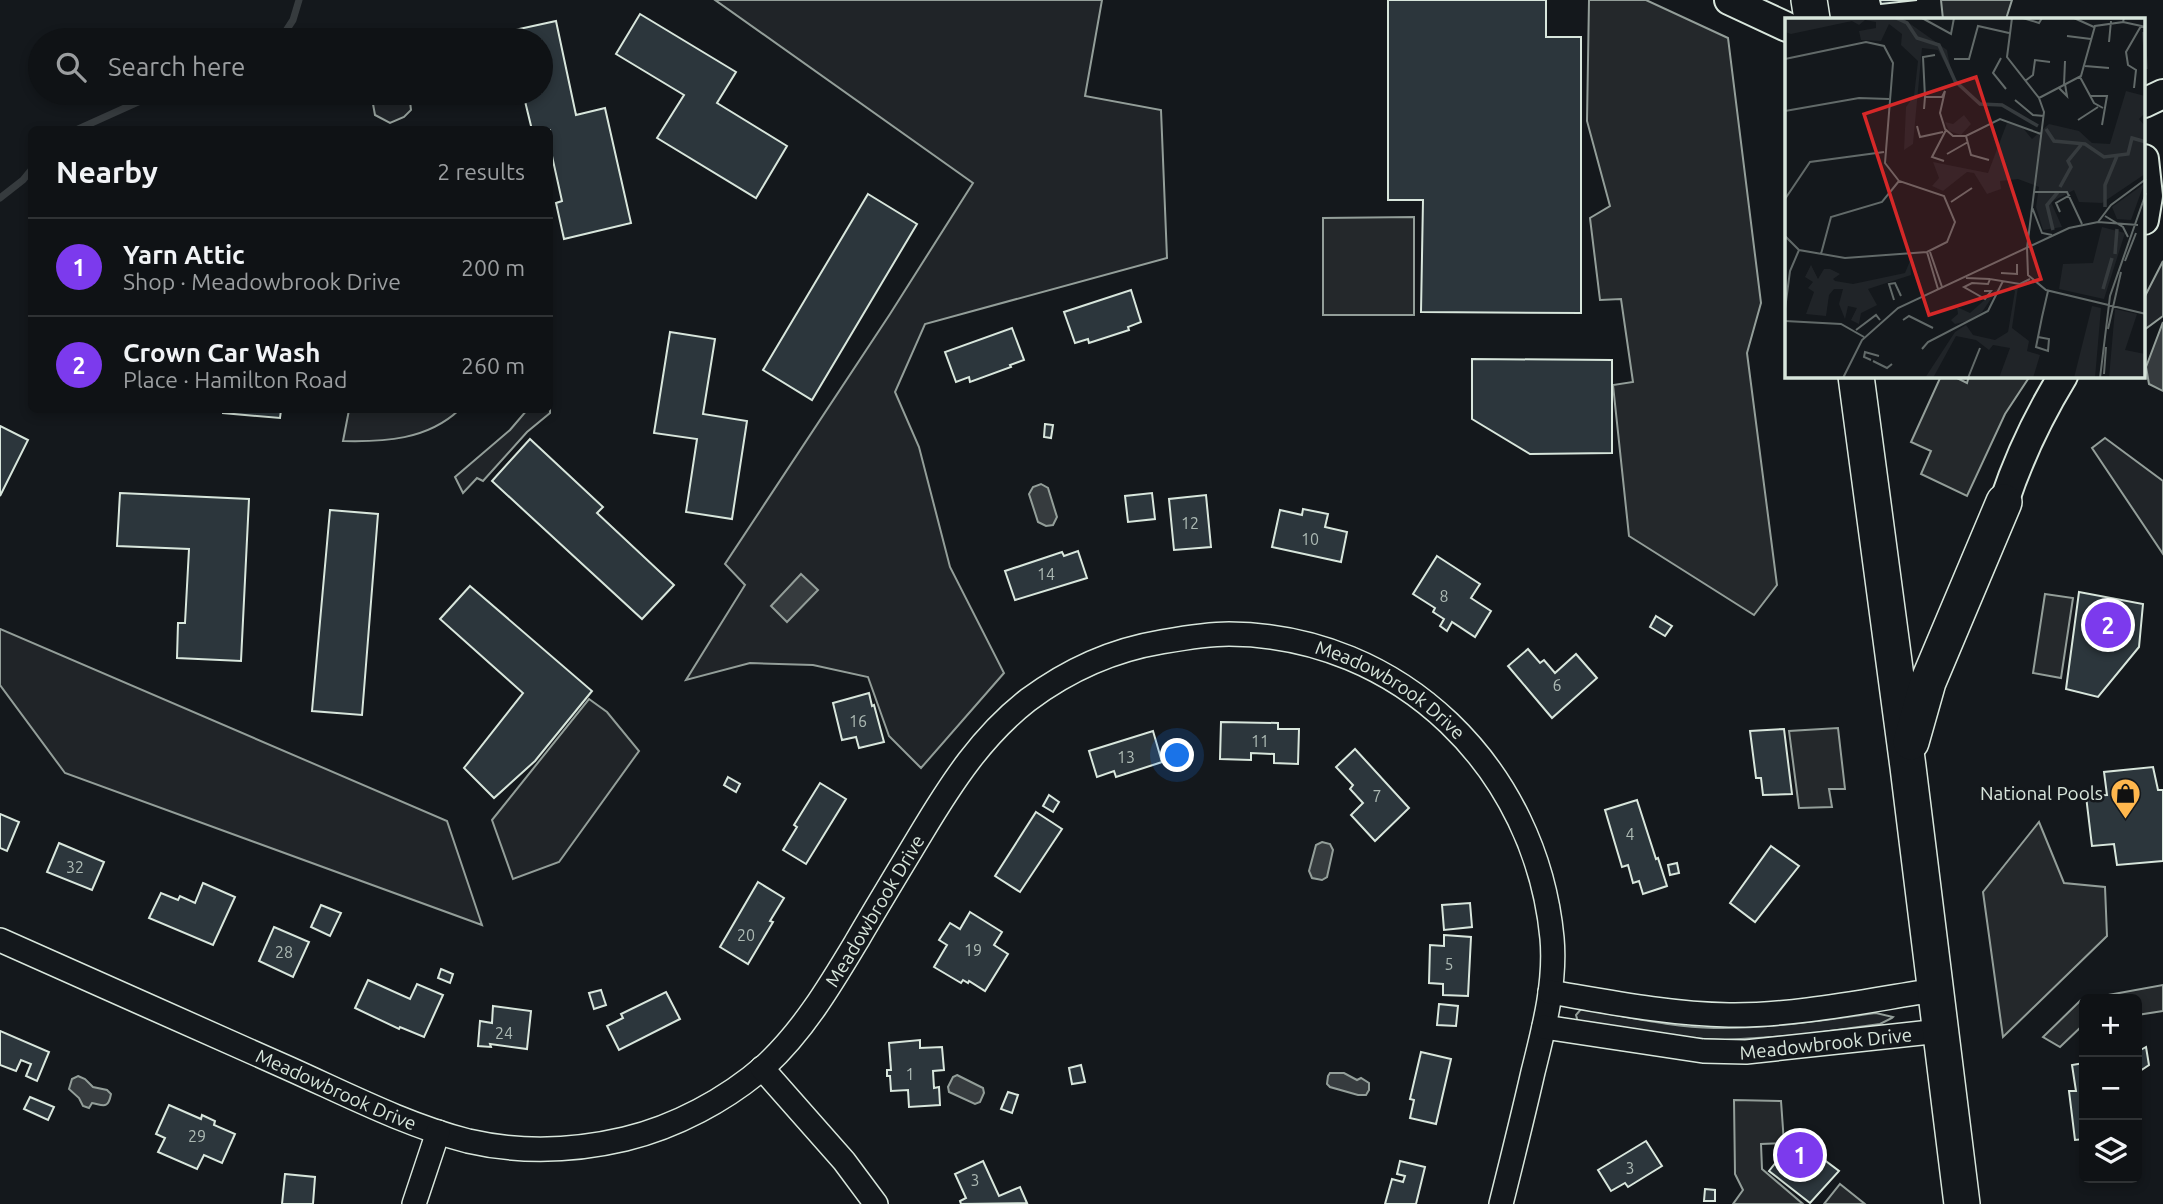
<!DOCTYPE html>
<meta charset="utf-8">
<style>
:root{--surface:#0f1215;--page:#1d2022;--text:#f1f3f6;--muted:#9b9ea0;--line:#2f3234;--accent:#7c3aed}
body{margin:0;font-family:Ubuntu,sans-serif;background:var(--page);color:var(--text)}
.controls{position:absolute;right:21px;bottom:21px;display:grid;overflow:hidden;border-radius:10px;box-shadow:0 4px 10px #0003}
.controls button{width:63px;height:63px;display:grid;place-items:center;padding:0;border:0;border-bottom:2px solid var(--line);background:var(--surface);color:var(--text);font:35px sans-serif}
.you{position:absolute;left:1178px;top:756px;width:24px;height:24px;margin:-18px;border:5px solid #fff;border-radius:50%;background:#1a73e8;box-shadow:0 0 0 10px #1a73e833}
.badge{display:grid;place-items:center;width:46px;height:46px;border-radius:50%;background:var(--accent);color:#fff;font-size:23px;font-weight:700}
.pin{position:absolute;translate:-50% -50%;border:4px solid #fff;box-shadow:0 2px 7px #0006}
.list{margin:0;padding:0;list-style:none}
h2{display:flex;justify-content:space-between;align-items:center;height:91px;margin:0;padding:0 28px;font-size:30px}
h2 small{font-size:23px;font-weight:400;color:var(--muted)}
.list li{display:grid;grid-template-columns:46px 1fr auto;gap:21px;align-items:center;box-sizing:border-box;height:98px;padding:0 28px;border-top:2px solid var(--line)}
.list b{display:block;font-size:26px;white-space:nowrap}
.list p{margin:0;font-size:23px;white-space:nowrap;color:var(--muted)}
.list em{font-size:23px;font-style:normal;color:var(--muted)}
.icon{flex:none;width:38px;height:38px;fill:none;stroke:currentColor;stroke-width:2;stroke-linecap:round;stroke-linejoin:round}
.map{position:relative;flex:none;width:2163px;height:1204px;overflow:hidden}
.search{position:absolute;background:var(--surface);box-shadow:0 4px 10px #0003;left:28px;top:28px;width:525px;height:77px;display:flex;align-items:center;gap:18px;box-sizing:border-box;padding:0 24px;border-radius:38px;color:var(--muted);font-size:26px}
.panel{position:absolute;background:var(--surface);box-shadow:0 4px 10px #0003;left:28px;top:126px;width:525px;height:287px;border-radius:10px}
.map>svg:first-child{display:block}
.green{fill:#202428;stroke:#939e99;stroke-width:2}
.parking{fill:#24282b;stroke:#939e99;stroke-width:2}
.water{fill:#363b3e;stroke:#939e99;stroke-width:2}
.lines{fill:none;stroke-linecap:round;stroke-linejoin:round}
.stream{stroke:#363b3e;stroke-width:7}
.building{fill:#2c363c;stroke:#d8e6dc;stroke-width:2}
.minor-casing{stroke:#d8e6dc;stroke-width:26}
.tertiary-casing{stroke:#d8e6dc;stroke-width:32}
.primary-casing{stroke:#d8e6dc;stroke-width:38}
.minor{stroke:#14181c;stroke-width:23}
.tertiary{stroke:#14181c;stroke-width:28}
.primary{stroke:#14181c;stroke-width:35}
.labels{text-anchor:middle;stroke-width:5;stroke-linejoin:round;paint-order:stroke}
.number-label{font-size:16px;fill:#adbab4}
.street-label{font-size:19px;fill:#d8e6dc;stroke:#14181c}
.poi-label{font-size:19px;fill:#d8e6dc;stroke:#14181c;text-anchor:end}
.inset-river{fill:none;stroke:#363b3e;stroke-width:3.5}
.inset-road{fill:none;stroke:#626a69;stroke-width:2}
.view{fill:#d62828;fill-opacity:0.15;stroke:#d62828;stroke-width:3.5}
.inset-edge{fill:none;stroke:#d8e6dc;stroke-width:3.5}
</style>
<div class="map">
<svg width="2163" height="1204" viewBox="0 0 2163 1204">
<rect width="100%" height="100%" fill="#14181c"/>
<!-- green -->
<g class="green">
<polygon points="715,0 1102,0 1085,96 1161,110 1167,258 925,324 895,392 919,447 950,567 1004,673 921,768 889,736 868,677 813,665 750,663 686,680 745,585 725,564 890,314 973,183"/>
<polygon points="371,93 409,93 411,110 404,117 390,123 375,115"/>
<polygon points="2163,261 2163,316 2144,330 2144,298"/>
<polygon points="550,408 550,413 527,432 483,481 477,478 463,493 455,477 510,430 527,410 550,410"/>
<path d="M349,410H459C427,440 384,442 343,441Z"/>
<polygon points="2105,438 2163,481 2163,554 2092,448"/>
<polygon points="0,629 447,821 482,925 65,773 0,685"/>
<polygon points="589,699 607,712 639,751 559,862 513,879 492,820"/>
<path d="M1581,1009C1625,1016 1670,1027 1714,1028C1768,1029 1823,1020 1876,1013L1893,1017L1892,1018L1880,1024L1801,1035L1725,1040L1686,1038L1578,1022L1576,1015Z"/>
</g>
<!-- parking -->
<g class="parking">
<polygon points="1589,0 1646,0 1728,38 1761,303 1747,353 1777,585 1754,615 1629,536 1613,385 1633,382 1621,299 1600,300 1590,218 1610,206 1587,121"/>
<polygon points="1941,0 2012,0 2006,19 1943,19"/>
<polygon points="1414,217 1414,315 1323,315 1323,218"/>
<polygon points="1941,376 1953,376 1967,383 1969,376 2030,376 2005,414 1967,496 1921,474 1931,451 1911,442"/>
<polygon points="2045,594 2073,598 2061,678 2033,673"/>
<polygon points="1838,728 1845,789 1829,789 1832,807 1799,808 1789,731"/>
<polygon points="2039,822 2064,883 2105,887 2107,936 2003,1037 1983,892"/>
<polygon points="2163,985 2163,1011 2137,1015 2137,999 2084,999 2084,1024 2060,1047 2043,1037 2081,1000"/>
<polygon points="1734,1100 1781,1101 1784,1143 1761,1144 1762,1169 1803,1204 1733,1204 1743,1190 1735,1174"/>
<polygon points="1840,1184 1865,1204 1824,1204"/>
</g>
<!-- water -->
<g class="water">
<polygon points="2163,322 2163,391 2149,384 2146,367"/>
<polygon points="1041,484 1048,488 1057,517 1053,525 1046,526 1038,522 1029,494 1033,487"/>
<polygon points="801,574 818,590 787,622 771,606"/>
<polygon points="1322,842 1330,844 1333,850 1327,877 1322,880 1312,878 1309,871 1316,845"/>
<polygon points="1330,1073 1344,1073 1357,1080 1361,1078 1369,1083 1369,1090 1366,1095 1358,1095 1330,1087 1327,1084 1328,1076"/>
<polygon points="957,1075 983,1088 984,1093 980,1102 975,1104 949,1092 948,1087 953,1077"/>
<path d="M78,1076L85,1079L93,1087L107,1090L111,1094C108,1110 103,1105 92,1103L89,1108L83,1106L79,1098L69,1089L72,1079Z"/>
</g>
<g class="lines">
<!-- stream -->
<g class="stream">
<polyline points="280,40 293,20 299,0"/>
<polyline points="76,130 158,93"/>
<polyline points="0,198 23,180 32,169"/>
</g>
</g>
<!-- building -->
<g class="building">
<polygon points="1388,0 1546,0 1546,37 1581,37 1581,313 1421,312 1423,200 1388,200"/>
<polygon points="1880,0 1917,0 1881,4"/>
<polygon points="640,14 736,72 717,103 787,146 756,198 657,138 684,95 616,54"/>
<polygon points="556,21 576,115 605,108 631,223 564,239 556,203 562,201 550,147 550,130 532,130 523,93 541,93 541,40 512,40 510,31"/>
<polygon points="868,194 917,224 812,400 763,370"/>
<polygon points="1131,290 1141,322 1128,327 1129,330 1089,343 1088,339 1075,343 1064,312"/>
<polygon points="1012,328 1024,360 1010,365 1011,367 970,382 969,377 956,382 945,352"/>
<polygon points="670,332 715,339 703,414 747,421 732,519 686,512 697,439 654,433"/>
<polygon points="1472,359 1612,360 1612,453 1530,454 1472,419"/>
<polygon points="223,410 281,410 280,418 223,413"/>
<polygon points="1045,424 1053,425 1051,438 1044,437"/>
<polygon points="0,426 28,440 0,496"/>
<polygon points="530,439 603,507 597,513 674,585 642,619 492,481"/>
<polygon points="120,493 249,499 241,661 177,658 178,623 185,623 189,549 117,546"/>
<polygon points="1152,493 1155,519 1128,522 1125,496"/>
<polygon points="1206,495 1211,547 1174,550 1169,499"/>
<polygon points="1303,509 1328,514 1325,527 1347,532 1341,562 1272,547 1280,510 1302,515"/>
<polygon points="330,510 378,514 362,715 312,711"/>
<polygon points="1078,551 1087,578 1015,600 1005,571 1062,552 1064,556"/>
<polygon points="1437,556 1480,584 1471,598 1491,611 1475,637 1452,622 1447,631 1440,626 1444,619 1433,612 1435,608 1413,594"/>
<polygon points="470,586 592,691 535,761 494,798 464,768 523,693 440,619"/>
<polygon points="2079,592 2143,604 2139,647 2098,697 2066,689"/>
<polygon points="1656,616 1672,626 1665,636 1650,627"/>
<polygon points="1528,649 1540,663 1544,660 1555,673 1576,654 1597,678 1552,718 1508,666"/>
<polygon points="869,693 872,706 874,705 884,742 859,748 856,737 842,740 833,703"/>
<polygon points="1221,722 1278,723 1278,729 1299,729 1298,764 1274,763 1274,754 1251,753 1251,760 1220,759"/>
<polygon points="1784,729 1792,794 1763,795 1761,778 1756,778 1750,731"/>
<polygon points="1153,731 1162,762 1116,777 1114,771 1097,777 1089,751"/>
<polygon points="1355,749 1409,808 1375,841 1351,815 1363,803 1350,789 1353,785 1336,767"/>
<polygon points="2153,767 2158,790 2163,790 2163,861 2117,865 2114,844 2092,846 2086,796 2107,795 2104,772"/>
<polygon points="728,777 740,784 736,792 724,785"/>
<polygon points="820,783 846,799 806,864 783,850 797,827 794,825"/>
<polygon points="1049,795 1059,802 1053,812 1043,806"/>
<polygon points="1637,800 1656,859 1658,858 1667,886 1643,894 1639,881 1633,883 1628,865 1622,867 1605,810"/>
<polygon points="1036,812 1062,829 1020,892 995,876"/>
<polygon points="0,814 19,822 7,851 0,848"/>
<polygon points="59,843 104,862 92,890 47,872"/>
<polygon points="1771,846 1799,866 1755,922 1730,903"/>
<polygon points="1677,863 1679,873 1670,875 1668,865"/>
<polygon points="758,882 784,898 770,921 773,922 748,964 720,947"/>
<polygon points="203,883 235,897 213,945 149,918 161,893 178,900 180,896 195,903"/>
<polygon points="1470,903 1472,927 1444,930 1442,905"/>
<polygon points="321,905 341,913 330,936 311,927"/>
<polygon points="970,912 1002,932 994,945 1008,954 985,991 969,981 968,983 963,980 961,983 934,967 947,945 939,940 950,923 960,929"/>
<polygon points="274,927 309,942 293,977 259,961"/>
<polygon points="1444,935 1471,937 1468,996 1443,995 1443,984 1429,983 1430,945 1444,946"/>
<polygon points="441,969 453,974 450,983 438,978"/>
<polygon points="368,980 410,999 417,984 443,995 424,1037 400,1027 399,1029 355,1008"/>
<polygon points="601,990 606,1005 594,1009 589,993"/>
<polygon points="666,992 680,1019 619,1050 607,1026 623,1018 621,1014"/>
<polygon points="1439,1004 1458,1006 1456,1026 1437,1025"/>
<polygon points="493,1006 531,1011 527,1049 490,1044 491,1047 478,1046 480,1021 492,1023"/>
<polygon points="0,1031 49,1052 37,1081 26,1076 31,1064 21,1060 16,1071 0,1065"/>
<polygon points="920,1040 920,1048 942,1047 944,1070 933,1071 934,1088 939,1087 940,1105 909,1107 908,1090 891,1091 890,1076 887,1076 887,1070 891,1070 889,1043"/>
<polygon points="2146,1047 2149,1065 2137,1073 2137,1052"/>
<polygon points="1421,1052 1451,1059 1436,1124 1410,1118 1414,1100 1410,1099"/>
<polygon points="2084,1063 2084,1139 2075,1140 2069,1091 2076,1091 2072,1065"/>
<polygon points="1081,1065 1085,1082 1072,1084 1069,1068"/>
<polygon points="1008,1092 1018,1095 1012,1113 1001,1109"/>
<polygon points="30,1097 54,1107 48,1120 24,1109"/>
<polygon points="169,1105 201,1119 202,1115 215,1121 214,1125 235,1134 222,1163 204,1155 197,1169 158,1152 165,1138 156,1134"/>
<polygon points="1795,1138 1839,1171 1810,1203 1769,1171"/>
<polygon points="1646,1141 1662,1166 1628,1187 1625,1183 1611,1191 1598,1170"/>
<polygon points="983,1161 999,1196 1020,1187 1027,1203 961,1204 960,1201 966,1198 955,1174"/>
<polygon points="1400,1161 1425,1167 1416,1204 1385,1204 1392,1179 1403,1182 1405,1176 1397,1174"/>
<polygon points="285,1174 315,1177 313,1204 282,1204"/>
<polygon points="1705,1189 1715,1190 1715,1201 1704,1201"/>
</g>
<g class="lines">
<defs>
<g id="minor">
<path id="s1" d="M0,940C97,983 193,1026 290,1069C348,1095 406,1125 468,1141C520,1153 574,1151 625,1139C675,1127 726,1100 765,1066C804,1030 831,984 858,939C879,903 901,867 922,832C952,782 982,736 1028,700C1067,671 1113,650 1161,642C1184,638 1206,634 1229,634C1401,635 1536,769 1552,938C1556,983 1544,1028 1533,1072C1523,1116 1512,1160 1501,1204"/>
<path d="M1550,992C1609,1002 1669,1014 1729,1015C1795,1016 1869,1000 1935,990"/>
<path id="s2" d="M1544,1027L1703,1051L1746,1052L1940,1031"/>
<polyline points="762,1068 844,1161 876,1204"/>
<polyline points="414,1204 438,1132"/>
</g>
<g id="tertiary">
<polyline points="1729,0 1787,27"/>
<polyline points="2144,103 2163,94"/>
<polyline points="2144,159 2148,196 2144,220"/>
<path d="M2004,502C2019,457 2038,417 2063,376"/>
</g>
<g id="primary">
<polyline points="1809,0 1812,19"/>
<polyline points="1856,376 1908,767 1962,1204"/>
<polyline points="1911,742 1928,682 2004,502"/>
</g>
</defs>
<!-- minor casing -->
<use href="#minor" class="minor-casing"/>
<!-- tertiary casing -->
<use href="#tertiary" class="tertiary-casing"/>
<!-- primary casing -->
<use href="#primary" class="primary-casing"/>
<!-- minor -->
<use href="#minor" class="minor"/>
<!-- tertiary -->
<use href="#tertiary" class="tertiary"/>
<!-- primary -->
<use href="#primary" class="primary"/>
</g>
<!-- icons -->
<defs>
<symbol id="shop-pin" viewBox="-11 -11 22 30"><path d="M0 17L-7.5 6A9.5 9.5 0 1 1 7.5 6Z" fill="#ffb74d" stroke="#14181c"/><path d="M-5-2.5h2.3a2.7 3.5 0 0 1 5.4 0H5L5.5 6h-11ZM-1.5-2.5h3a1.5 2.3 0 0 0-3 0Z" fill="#111"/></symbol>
</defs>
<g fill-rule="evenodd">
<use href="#shop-pin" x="2108" y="776" width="35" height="47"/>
</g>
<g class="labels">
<!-- number labels -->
<g class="number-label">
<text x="1190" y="529">12</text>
<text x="1310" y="545">10</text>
<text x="1046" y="580">14</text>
<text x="1444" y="602">8</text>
<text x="1557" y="691">6</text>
<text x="858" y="727">16</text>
<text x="1260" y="747">11</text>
<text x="1126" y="763">13</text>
<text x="1377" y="802">7</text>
<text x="1630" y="840">4</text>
<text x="75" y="873">32</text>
<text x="746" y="941">20</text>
<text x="973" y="956">19</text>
<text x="284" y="958">28</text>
<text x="1449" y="970">5</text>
<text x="504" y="1039">24</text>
<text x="910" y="1080">1</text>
<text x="197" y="1142">29</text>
<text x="1630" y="1174">3</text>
<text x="975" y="1186">3</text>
</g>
<!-- street labels -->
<g class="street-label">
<text dy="7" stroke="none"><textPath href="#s1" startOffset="1670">Meadowbrook Drive</textPath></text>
<text dy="7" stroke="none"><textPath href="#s1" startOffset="1018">Meadowbrook Drive</textPath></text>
<text dy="7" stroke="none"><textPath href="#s2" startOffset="284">Meadowbrook Drive</textPath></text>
<text dy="7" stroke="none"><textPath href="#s1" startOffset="368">Meadowbrook Drive</textPath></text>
</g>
<!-- poi labels -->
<g class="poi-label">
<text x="2103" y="800">National Pools</text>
</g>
</g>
<!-- overview -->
<g transform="translate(1785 18)">
<rect width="360" height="360" fill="#14181c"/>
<path d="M0,0H117L162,32L167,59L153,32L137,30L128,126L119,132L121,89L129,78L133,43L116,27L117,16L104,6L96,23L76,22L74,13L91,10V4L80,2L74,7L67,3L6,16L0,14ZM341,73L360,78V95L354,101L360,108V156L317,185L294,184L289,172L266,184L277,209L258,212L251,189L254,169L233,161L215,163L216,171L202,176L189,155L182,154L158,173L147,168L154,160L148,144L203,155L222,105L237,109L247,121L264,106L294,113L307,125L325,126ZM179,97L186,106L176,117L164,113L160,104L168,106ZM359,166L346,202L332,201L327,189ZM317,209L340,215L319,281L274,271L278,246L308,245ZM125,243L126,257L83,271L92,287L76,295L74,306L66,302L72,290L63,288L60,301L54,286L58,271H49L44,277L41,298L21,296L29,274L23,270L28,264L20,259L26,247L33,261L39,251H45L55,256L48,261L50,263L68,266L120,255ZM222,267L233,269L227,310L244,323L242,333L255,337L248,360H214L225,330L208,327L204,332L191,322L171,318L148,360H140L170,314L181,307L188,317L210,322L223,314L230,273ZM214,269L197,294L182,303L170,306L166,302L173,296L172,289L185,295ZM307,288L316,290L310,360H289ZM330,291L352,296L340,332L360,336V360H324Z" fill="#202428"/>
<path class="inset-river" d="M111,0L122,5L132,20L154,27L170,63L195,86L217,87L253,108M359,14L361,51M261,111L269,123L300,126L319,139L343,136L347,120L361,124M275,169L286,149L283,143L296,127M320,189V167L332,138M268,212L262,187L273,174M330,236L332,211M318,271L327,240"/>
<path class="inset-road" d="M137,0L166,16L169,0M227,0L222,39L254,80L259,94L242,230L243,257L261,272L361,296M238,0L254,5L257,0M289,0L309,9M338,4L361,9M282,18L306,21M324,24L326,3M216,40L208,55L221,71M0,41L81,24L99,28L108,45L100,145L114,163L159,178L170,204L162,224L142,234L60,240L14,232L0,218M169,41H184L193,8L224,15M300,48L324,50M295,59L309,85L318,90M240,63L248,57L250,42L265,44M279,67L280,43M273,69L282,78L280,66M349,70L351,52L343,47L341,34L356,8M305,78H322L317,107M140,79L138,39L150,37M254,80L296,58L310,8L338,4L339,0M230,82L248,97L259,98M139,91L140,79H157L160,73L155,95L160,111L168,118H181L215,101L256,116M0,93L74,80L104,81M293,102L313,89M132,108L135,119L158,114M181,118L186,137L204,142M162,136L183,124M159,143L147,139L161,112M249,174H282L297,206M0,181L25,144L99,134M166,184L187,170M247,189L257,215L267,217M275,194L271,185L285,177M320,198L338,209L343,219M313,204L326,187L361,161M142,234L153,271M145,234L157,269M36,236L46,199L97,184L114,163M340,243L351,215M216,255L232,256V246M181,260L205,261M199,273H206L200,281L179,269L187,265L203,266L205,261L235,266L245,261M109,282L104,266L110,265L116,278M0,291L5,253L14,232M118,302L124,298L148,310M0,303L56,306L79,319M323,311L336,254M71,312L91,297L95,302M253,319L264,321L263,333L251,329L257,299L263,273M137,331L143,324L203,293L218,263M86,342L79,339L80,334L94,338M88,343L102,350L107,346M319,356L321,329M58,360L77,322L113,290L284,210L313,204L353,207M183,360L195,330M315,360L325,278L361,175"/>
<path class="view" d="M191,59L256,261L144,297L79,96Z"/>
<rect width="360" height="360" class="inset-edge"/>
</g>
</svg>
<div class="controls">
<button>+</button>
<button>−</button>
<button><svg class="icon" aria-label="layers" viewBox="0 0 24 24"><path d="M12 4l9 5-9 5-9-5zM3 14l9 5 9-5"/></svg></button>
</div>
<div class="you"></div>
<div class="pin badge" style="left:1800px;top:1155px">1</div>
<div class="pin badge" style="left:2108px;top:625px">2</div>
<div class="search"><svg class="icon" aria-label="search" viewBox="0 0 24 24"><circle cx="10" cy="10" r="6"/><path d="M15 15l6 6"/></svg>Search here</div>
<section class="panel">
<h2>Nearby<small>2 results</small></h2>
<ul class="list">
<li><span class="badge">1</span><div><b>Yarn Attic</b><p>Shop · Meadowbrook Drive</p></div><em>200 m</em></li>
<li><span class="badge">2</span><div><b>Crown Car Wash</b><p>Place · Hamilton Road</p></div><em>260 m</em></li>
</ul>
</section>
</div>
